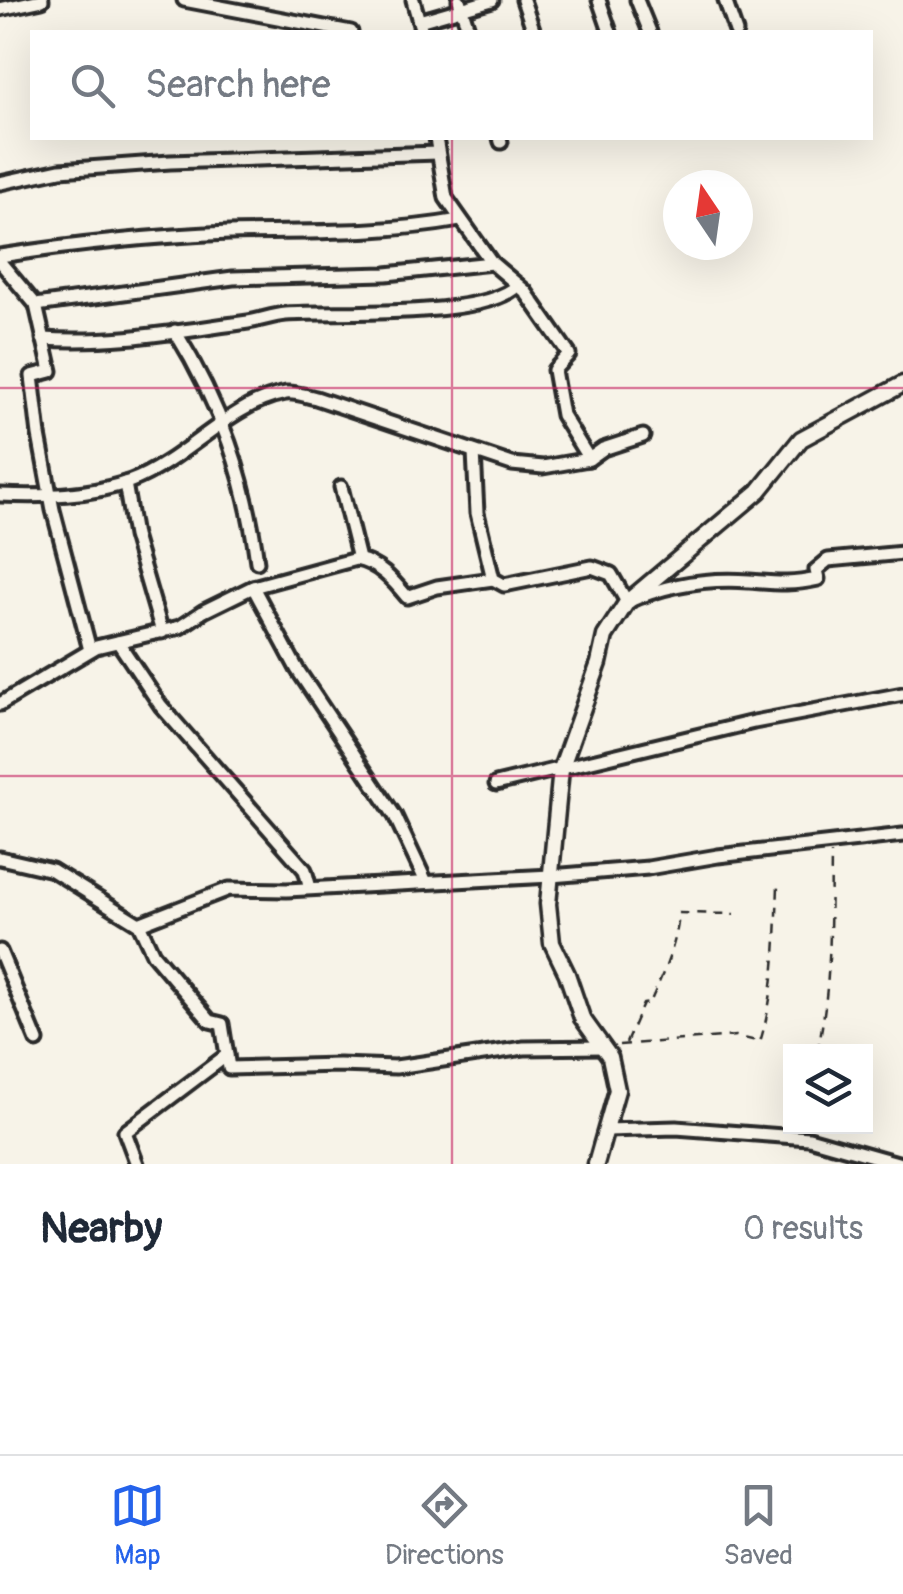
<!DOCTYPE html>
<style>
:root{--surface:#fff;--page:#f2f2f3;--text:#1f2937;--muted:#747a83;--line:#e0e1e3;--accent:#2563eb}
body{margin:0;font-family:Pangolin,sans-serif;background:var(--page);color:var(--text)}
.controls{position:absolute;right:30px;bottom:30px;display:grid;overflow:hidden;border-radius:0px;box-shadow:0 10px 40px #0002}
.controls button{width:90px;height:90px;display:grid;place-items:center;padding:0;border:0;border-bottom:2px solid var(--line);background:var(--surface);color:var(--text);font:50px sans-serif}
.compass{position:absolute;left:663px;top:170px;width:90px;height:90px;border-radius:50%;background:var(--surface);box-shadow:0 10px 40px #0002;rotate:347deg}
.list{margin:0;padding:0;list-style:none}
h2{display:flex;justify-content:space-between;align-items:center;height:130px;margin:0;padding:0 40px;font-size:42px}
h2 small{font-size:32px;font-weight:400;color:var(--muted)}
.icon{flex:none;width:55px;height:55px;fill:none;stroke:currentColor;stroke-width:2;stroke-linecap:round;stroke-linejoin:round}
.map{position:relative;flex:none;width:903px;height:1164px;overflow:hidden}
.search{position:absolute;background:var(--surface);box-shadow:0 10px 40px #0002;left:30px;right:30px;top:30px;height:110px;display:flex;align-items:center;gap:25px;box-sizing:border-box;padding:0 35px;border-radius:0px;color:var(--muted);font-size:38px}
.sheet{height:290px;background:var(--surface)}
nav{display:flex;justify-content:space-around;align-items:center;box-sizing:border-box;height:140px;border-top:2px solid var(--line);background:var(--surface);font-size:28px;color:var(--muted)}
nav a{display:grid;justify-items:center;gap:5px}
nav .on{color:var(--accent)}
.map>svg:first-child{display:block}
.lines{fill:none;stroke-linecap:round;stroke-linejoin:round}
.minor-casing{stroke:#2b2b2b;stroke-width:19}
.tertiary-casing{stroke:#2b2b2b;stroke-width:21}
.path{stroke:#2b2b2b;stroke-width:2.5;stroke-dasharray:10 8;stroke-linecap:butt}
.minor{stroke:#f7f3e8;stroke-width:11}
.tertiary{stroke:#f7f3e8;stroke-width:14}
.grid{fill:none;stroke:#c2185b;stroke-width:2.5;stroke-opacity:0.55}
</style>
<div class="map">
<svg width="903" height="1164" viewBox="0 0 903 1164">
<rect width="100%" height="100%" fill="#f7f3e8"/>
<filter id="ink" filterUnits="userSpaceOnUse"><feTurbulence type="fractalNoise" baseFrequency=".01" numOctaves="2"/><feDisplacementMap in="SourceGraphic" scale="20" xChannelSelector="R" yChannelSelector="G"/><feConvolveMatrix kernelMatrix="1 2 1 2 8 2 1 2 1" color-interpolation-filters="sRGB"/></filter>
<g filter="url(#ink)">
<g class="lines">
<defs>
<g id="minor">
<polyline points="184,0 351,32"/>
<polyline points="413,0 422,32"/>
<polyline points="459,0 469,32"/>
<polyline points="523,0 534,32"/>
<polyline points="599,0 610,32"/>
<polyline points="637,0 650,32"/>
<polyline points="725,0 736,32"/>
<polyline points="0,9 42,0"/>
<polyline points="419,21 492,0"/>
<polyline points="436,138 446,198 492,263 525,291 569,354 554,370 562,415 589,459"/>
<polyline points="500,138 501,142"/>
<polyline points="0,183 60,170 170,162 438,153"/>
<path d="M0,256C77,244 152,236 230,233C309,231 382,234 460,220"/>
<polyline points="0,262 36,305 51,371 32,376 39,435 53,510 90,650"/>
<polyline points="36,305 233,278 386,274 492,263"/>
<path d="M175,331C220,404 246,477 257,562"/>
<path d="M43,339C113,344 180,331 248,322C261,320 273,315 286,314C338,310 483,320 518,285"/>
<path d="M474,452L477,513L493,579L504,585L592,567L611,574L627,602C665,585 707,578 749,581C777,583 789,585 818,579L816,570L828,560L903,553"/>
<polyline points="125,483 134,536 162,632"/>
<polyline points="341,487 359,559"/>
<path d="M0,495C43,497 90,496 131,481C186,460 229,403 286,393C295,392 307,396 316,398L512,464L543,467L589,459L603,449L643,436"/>
<polyline points="253,587 297,669 395,816 426,882"/>
<polyline points="118,642 161,706 305,870 310,888"/>
<path d="M0,704L96,647L180,627L204,611L253,587L356,559C378,563 393,580 407,597L437,587L493,579"/>
<polyline points="496,784 754,722 903,694"/>
<polyline points="0,858 52,870 139,924 153,954 210,1021 222,1024 229,1068 339,1065 396,1067 524,1048 603,1047"/>
<polyline points="139,924 229,889 287,890 551,876 648,868 718,856 903,835"/>
<polyline points="0,951 37,1041"/>
<polyline points="606,1130 676,1128 809,1138 901,1164"/>
<polyline points="137,1164 125,1132 227,1055"/>
</g>
<polyline id="tertiary" points="596,1164 617,1090 610,1057 582,1018 567,974 552,943 548,904 561,769 599,663 605,636 627,602 759,491 801,439 903,384"/>
</defs>
<!-- minor casing -->
<use href="#minor" class="minor-casing"/>
<!-- tertiary casing -->
<use href="#tertiary" class="tertiary-casing"/>
<!-- path -->
<g class="path">
<path d="M626,1043L643,1004L650,1003C663,973 677,945 679,913L734,914"/>
<path d="M619,1045L736,1036L760,1042C776,990 776,939 778,885"/>
<path d="M817,1052C832,987 830,920 831,854"/>
</g>
<!-- minor -->
<use href="#minor" class="minor"/>
<!-- tertiary -->
<use href="#tertiary" class="tertiary"/>
</g>
</g>
<!-- grid -->
<path class="grid" d="M452,0V32M452,138V1164M0,388H903M0,776H903"/>
</svg>
<div class="controls">
<button><svg class="icon" aria-label="layers" viewBox="0 0 24 24"><path d="M12 4l9 5-9 5-9-5zM3 14l9 5 9-5"/></svg></button>
</div>
<svg class="compass" viewBox="-18 -18 36 36"><path d="M0-13l5 13h-10z" fill="#e53935"/><path d="M0 13l5-13h-10z" fill="#747a83"/></svg>
<div class="search"><svg class="icon" aria-label="search" viewBox="0 0 24 24"><circle cx="10" cy="10" r="6"/><path d="M15 15l6 6"/></svg>Search here</div>
</div>
<section class="sheet">
<h2>Nearby<small>0 results</small></h2>
<ul class="list">
</ul>
</section>
<nav>
<a class="on"><svg class="icon" aria-label="map" viewBox="0 0 24 24"><path d="M3 6l6-2 6 2 6-2v14l-6 2-6-2-6 2zM9 4v14M15 6v14"/></svg>Map</a>
<a><svg class="icon" aria-label="directions" viewBox="0 0 24 24"><path d="M12 3l9 9-9 9-9-9zM9 14v-3h6M13 9l2 2-2 2"/></svg>Directions</a>
<a><svg class="icon" aria-label="saved" viewBox="0 0 24 24"><path d="M7 4h10v16l-5-4-5 4z"/></svg>Saved</a>
</nav>
